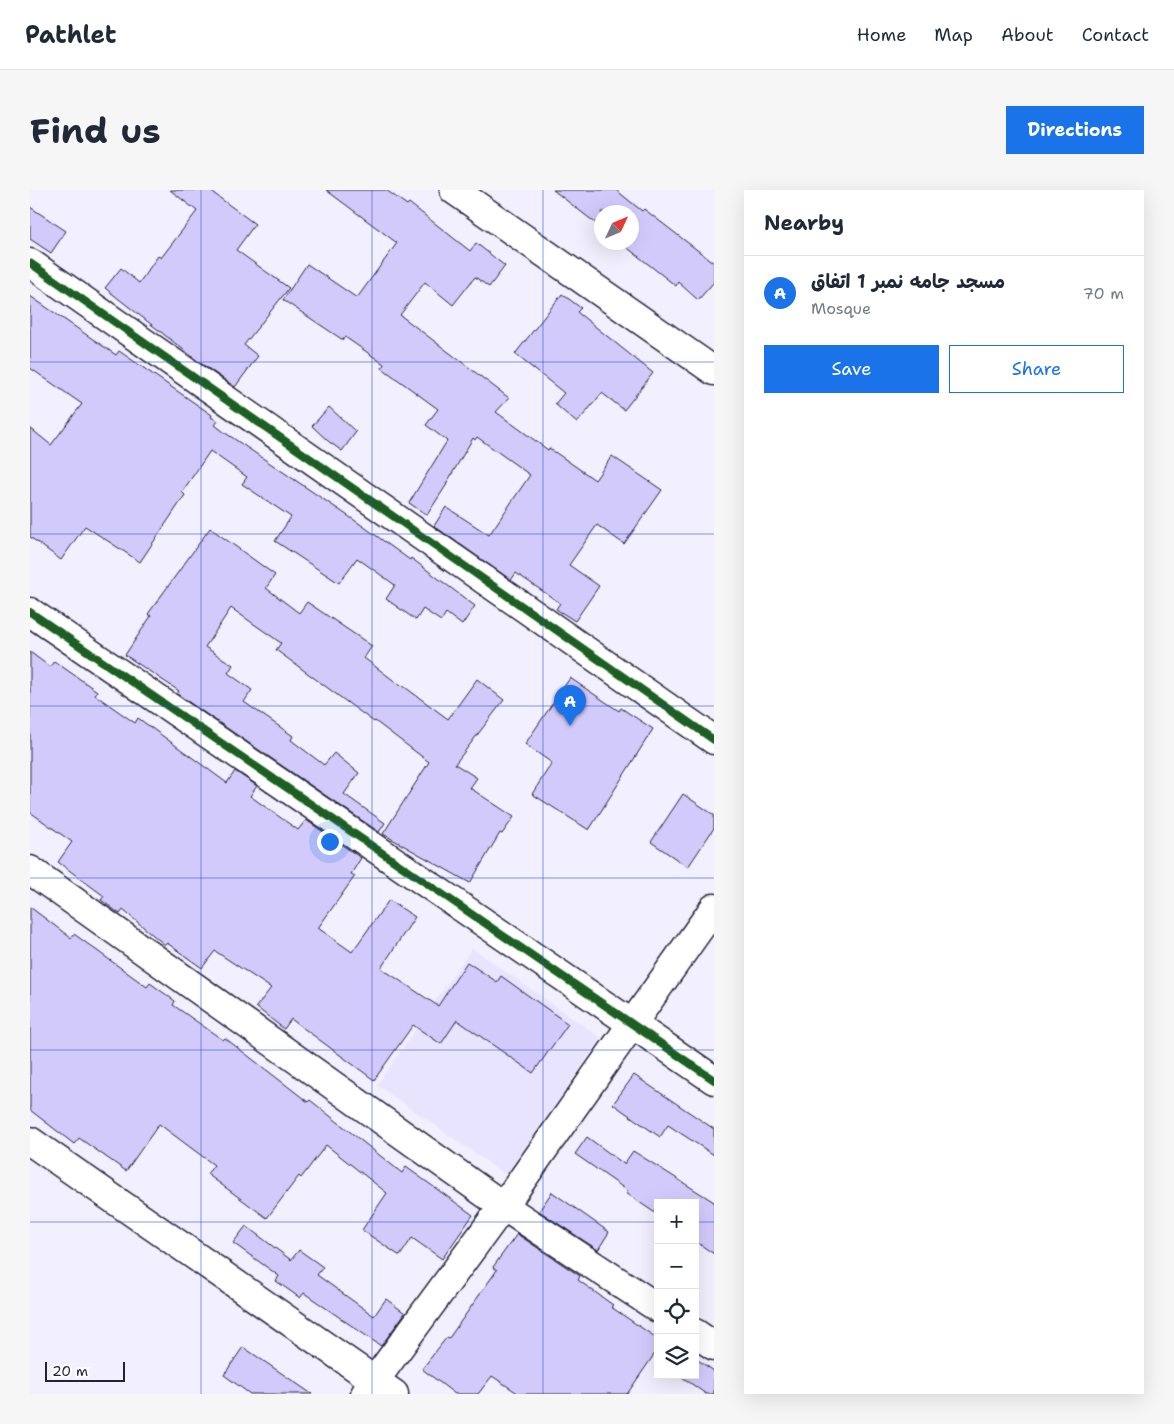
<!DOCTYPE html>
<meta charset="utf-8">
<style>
:root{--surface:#fff;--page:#f6f6f7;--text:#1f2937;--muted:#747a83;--line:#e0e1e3;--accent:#1a73e8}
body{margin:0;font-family:"Shantell Sans","Playpen Sans Arabic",sans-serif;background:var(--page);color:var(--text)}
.controls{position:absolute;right:15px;bottom:15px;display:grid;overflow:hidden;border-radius:0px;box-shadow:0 5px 20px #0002}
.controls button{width:45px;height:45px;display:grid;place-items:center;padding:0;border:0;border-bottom:1px solid var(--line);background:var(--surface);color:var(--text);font:25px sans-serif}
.compass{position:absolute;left:564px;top:15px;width:45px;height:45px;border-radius:50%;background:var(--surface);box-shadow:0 5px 20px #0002;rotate:46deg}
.scale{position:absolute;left:15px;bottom:12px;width:80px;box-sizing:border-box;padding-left:5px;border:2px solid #22223b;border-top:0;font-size:14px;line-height:18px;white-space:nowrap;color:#22223b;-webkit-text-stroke:4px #fff;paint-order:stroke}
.you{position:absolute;left:299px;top:651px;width:18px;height:18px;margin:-12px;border:4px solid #fff;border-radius:50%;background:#1a73e8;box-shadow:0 0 0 8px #1a73e833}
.badge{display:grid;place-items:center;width:32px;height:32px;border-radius:50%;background:var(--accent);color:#fff;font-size:16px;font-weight:700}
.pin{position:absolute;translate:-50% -41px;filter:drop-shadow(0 1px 2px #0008)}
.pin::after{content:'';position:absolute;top:26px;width:18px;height:15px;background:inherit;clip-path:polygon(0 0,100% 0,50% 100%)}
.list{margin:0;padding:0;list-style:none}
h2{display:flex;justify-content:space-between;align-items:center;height:65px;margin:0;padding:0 20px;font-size:21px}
h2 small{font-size:16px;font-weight:400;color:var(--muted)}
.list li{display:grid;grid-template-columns:32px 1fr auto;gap:15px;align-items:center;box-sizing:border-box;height:75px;padding:0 20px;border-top:1px solid var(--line)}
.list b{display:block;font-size:19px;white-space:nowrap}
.list p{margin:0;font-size:16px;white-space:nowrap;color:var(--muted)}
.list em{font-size:16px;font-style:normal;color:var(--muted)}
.actions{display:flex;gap:10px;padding:15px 20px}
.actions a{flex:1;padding:11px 0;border:1px solid var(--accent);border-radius:0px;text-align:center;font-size:18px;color:var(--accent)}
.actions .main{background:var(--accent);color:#fff}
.icon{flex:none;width:28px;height:28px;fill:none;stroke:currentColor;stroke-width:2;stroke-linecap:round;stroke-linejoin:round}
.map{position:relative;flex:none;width:684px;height:1204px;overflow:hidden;border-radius:0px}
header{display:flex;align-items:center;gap:30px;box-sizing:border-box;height:70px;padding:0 25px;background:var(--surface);border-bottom:1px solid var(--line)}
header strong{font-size:24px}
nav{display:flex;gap:28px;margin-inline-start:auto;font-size:18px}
.intro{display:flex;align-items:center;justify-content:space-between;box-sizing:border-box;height:120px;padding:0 30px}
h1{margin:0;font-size:35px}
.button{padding:12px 22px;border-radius:0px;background:var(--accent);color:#fff;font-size:18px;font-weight:700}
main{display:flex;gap:30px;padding:0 30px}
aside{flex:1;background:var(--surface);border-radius:0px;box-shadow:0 5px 20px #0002}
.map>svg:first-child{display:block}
.built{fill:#e9e4fd}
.building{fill:#d3cafc;stroke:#22223b}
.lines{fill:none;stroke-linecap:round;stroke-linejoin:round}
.minor-casing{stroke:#22223b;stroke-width:31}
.minor{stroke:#fff;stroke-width:28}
.cycleway-casing{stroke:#fff;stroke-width:11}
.cycleway{stroke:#1b5e20;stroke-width:8}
.grid{fill:none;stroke:#1d4ed8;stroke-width:1;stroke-opacity:0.55}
</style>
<header>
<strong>Pathlet</strong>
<nav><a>Home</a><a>Map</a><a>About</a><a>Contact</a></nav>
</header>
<div class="intro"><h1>Find us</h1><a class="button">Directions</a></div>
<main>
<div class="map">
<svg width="684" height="1204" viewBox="0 0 684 1204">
<rect width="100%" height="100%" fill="#f2effe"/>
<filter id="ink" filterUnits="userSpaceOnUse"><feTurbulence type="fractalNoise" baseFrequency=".02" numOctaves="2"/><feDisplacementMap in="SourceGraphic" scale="10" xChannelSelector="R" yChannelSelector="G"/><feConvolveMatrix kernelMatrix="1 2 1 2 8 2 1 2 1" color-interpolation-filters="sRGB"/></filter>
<g filter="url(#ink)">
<!-- built -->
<polygon class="built" points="442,758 571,848 476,985 347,895"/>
<!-- building -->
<g class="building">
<polygon points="140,0 179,0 225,34 206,60 259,98 214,155 228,166 205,197 169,172 75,98 91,78 109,93 128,66 131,68 167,21"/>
<polygon points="296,0 356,0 377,15 379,13 440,61 446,53 475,76 459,97 445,87 423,115 395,92 370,125 479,208 466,222 518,260 519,258 565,290 582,266 632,300 594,354 567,335 539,375 569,396 545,431 526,419 530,413 486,383 481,390 404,336 416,317 459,345 500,285 447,247 445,250 443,248 416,294 417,294 397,325 379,313 417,251 396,235 408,219 352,178 354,174 315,147 313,150 253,110 277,74 327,108 367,53"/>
<polygon points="523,0 586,0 612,21 614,19 684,73 684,92 668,110 648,92 646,96 590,52 602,52 602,22 572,22 572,38"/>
<polygon points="0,17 36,41 21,63 0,49"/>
<polygon points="532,104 551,118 547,122 623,183 594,220 572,203 547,233 525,214 534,203 485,164"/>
<polygon points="0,106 86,165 89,161 182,225 181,227 188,231 185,235 194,242 330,334 380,370 381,368 445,416 432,435 416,423 411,431 393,419 386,430 356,409 365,395 327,368 309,393 245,351 261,327 212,294 217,287 180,261 152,302 155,305 110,372 55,336 31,370 0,347 0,238 21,255 52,214 0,178"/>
<polygon points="299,217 326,242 312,261 298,251 282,236"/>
<polygon points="180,338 245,385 236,398 269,423 277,412 342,456 334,468 371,496 372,495 418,529 447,489 474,510 425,574 447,588 440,598 484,627 472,644 470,643 440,693 353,644 399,572 345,531 344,532 246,460 251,453 201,418 175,457 203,475 198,483 222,500 214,512 263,546 261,550 294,575 304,563 329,583 314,604 355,633 349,642 147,504 149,501 95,465 121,426 118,424"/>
<polygon points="0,462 20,477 24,471 67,501 65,505 105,533 108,528 197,593 205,581 227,596 220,606 268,640 276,630 331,668 321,684 325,686 288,738 322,762 359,710 385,727 351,778 408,816 437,772 467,792 471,786 538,834 503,883 427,830 411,854 383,835 344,890 261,829 254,839 226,817 241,798 185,761 172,778 137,753 135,755 93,720 90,724 71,710 74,706 28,672 42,652 0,622"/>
<polygon points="540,488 589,521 591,518 623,539 559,640 502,604 522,573 495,554"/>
<polygon points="653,604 684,625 684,638 658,677 621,652"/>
<polygon points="0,717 41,748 44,744 117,797 120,793 145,811 143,815 193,850 195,848 278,912 280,910 372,983 376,977 443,1025 412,1069 382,1048 370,1066 332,1040 357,1003 296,955 271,988 269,986 237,1028 177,984 184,975 129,934 96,981 49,948 44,954 0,920"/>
<polygon points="604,885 684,939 684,965 638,935 630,947 583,914"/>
<polygon points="557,947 594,974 603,961 684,1012 684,1064 665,1051 665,1013 628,1013 628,1025 596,1003 598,1001 545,964"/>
<polygon points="522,1002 579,1042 568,1060 509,1021"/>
<polygon points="216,1036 261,1070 269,1060 293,1077 287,1085 344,1126 356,1109 375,1123 351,1156 274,1103 270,1108 246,1091 249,1086 203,1053"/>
<polygon points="487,1044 550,1086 548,1090 583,1115 581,1117 628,1149 628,1159 597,1204 489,1204 462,1186 448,1204 425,1204 392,1179 417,1147 419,1148 467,1080 463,1077"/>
<polygon points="213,1157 282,1204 220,1204 194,1185"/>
<polygon points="665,1168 684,1181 684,1204 676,1204 649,1185 665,1185"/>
</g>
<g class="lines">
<defs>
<g id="minor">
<polyline points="424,0 684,181"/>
<polyline points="0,73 684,550"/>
<polyline points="0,422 684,890"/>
<polyline points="0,680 473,1016 628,1118"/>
<polyline points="0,951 364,1204"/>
<polyline points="665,1143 684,1156"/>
<polyline points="335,1204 482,1004 684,718"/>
</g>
</defs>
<!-- minor casing -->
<use href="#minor" class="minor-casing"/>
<!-- minor -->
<use href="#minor" class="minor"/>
<defs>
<g id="cycleway">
<polyline points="0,73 684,550"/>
<polyline points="0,422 684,890"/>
</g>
</defs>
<!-- cycleway casing -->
<use href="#cycleway" class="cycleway-casing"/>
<!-- cycleway -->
<use href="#cycleway" class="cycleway"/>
</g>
</g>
<!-- grid -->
<path class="grid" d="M171,0V1204M342,0V1204M513,0V1204M0,172H684M0,344H684M0,516H684M0,688H684M0,860H684M0,1032H628M665,1032H684"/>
</svg>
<div class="controls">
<button>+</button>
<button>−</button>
<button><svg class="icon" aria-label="locate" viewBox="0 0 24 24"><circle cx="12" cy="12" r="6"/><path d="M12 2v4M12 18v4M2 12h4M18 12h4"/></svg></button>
<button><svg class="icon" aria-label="layers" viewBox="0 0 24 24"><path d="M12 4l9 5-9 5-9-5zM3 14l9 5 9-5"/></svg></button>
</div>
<svg class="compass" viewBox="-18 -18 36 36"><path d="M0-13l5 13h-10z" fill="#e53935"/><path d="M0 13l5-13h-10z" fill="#747a83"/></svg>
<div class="scale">20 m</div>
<div class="you"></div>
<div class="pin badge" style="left:540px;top:536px">A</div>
</div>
<aside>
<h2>Nearby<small></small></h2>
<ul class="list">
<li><span class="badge">A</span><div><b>مسجد جامه نمبر 1 اتفاق</b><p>Mosque</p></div><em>70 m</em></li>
</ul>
<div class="actions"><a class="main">Save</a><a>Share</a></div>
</aside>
</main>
